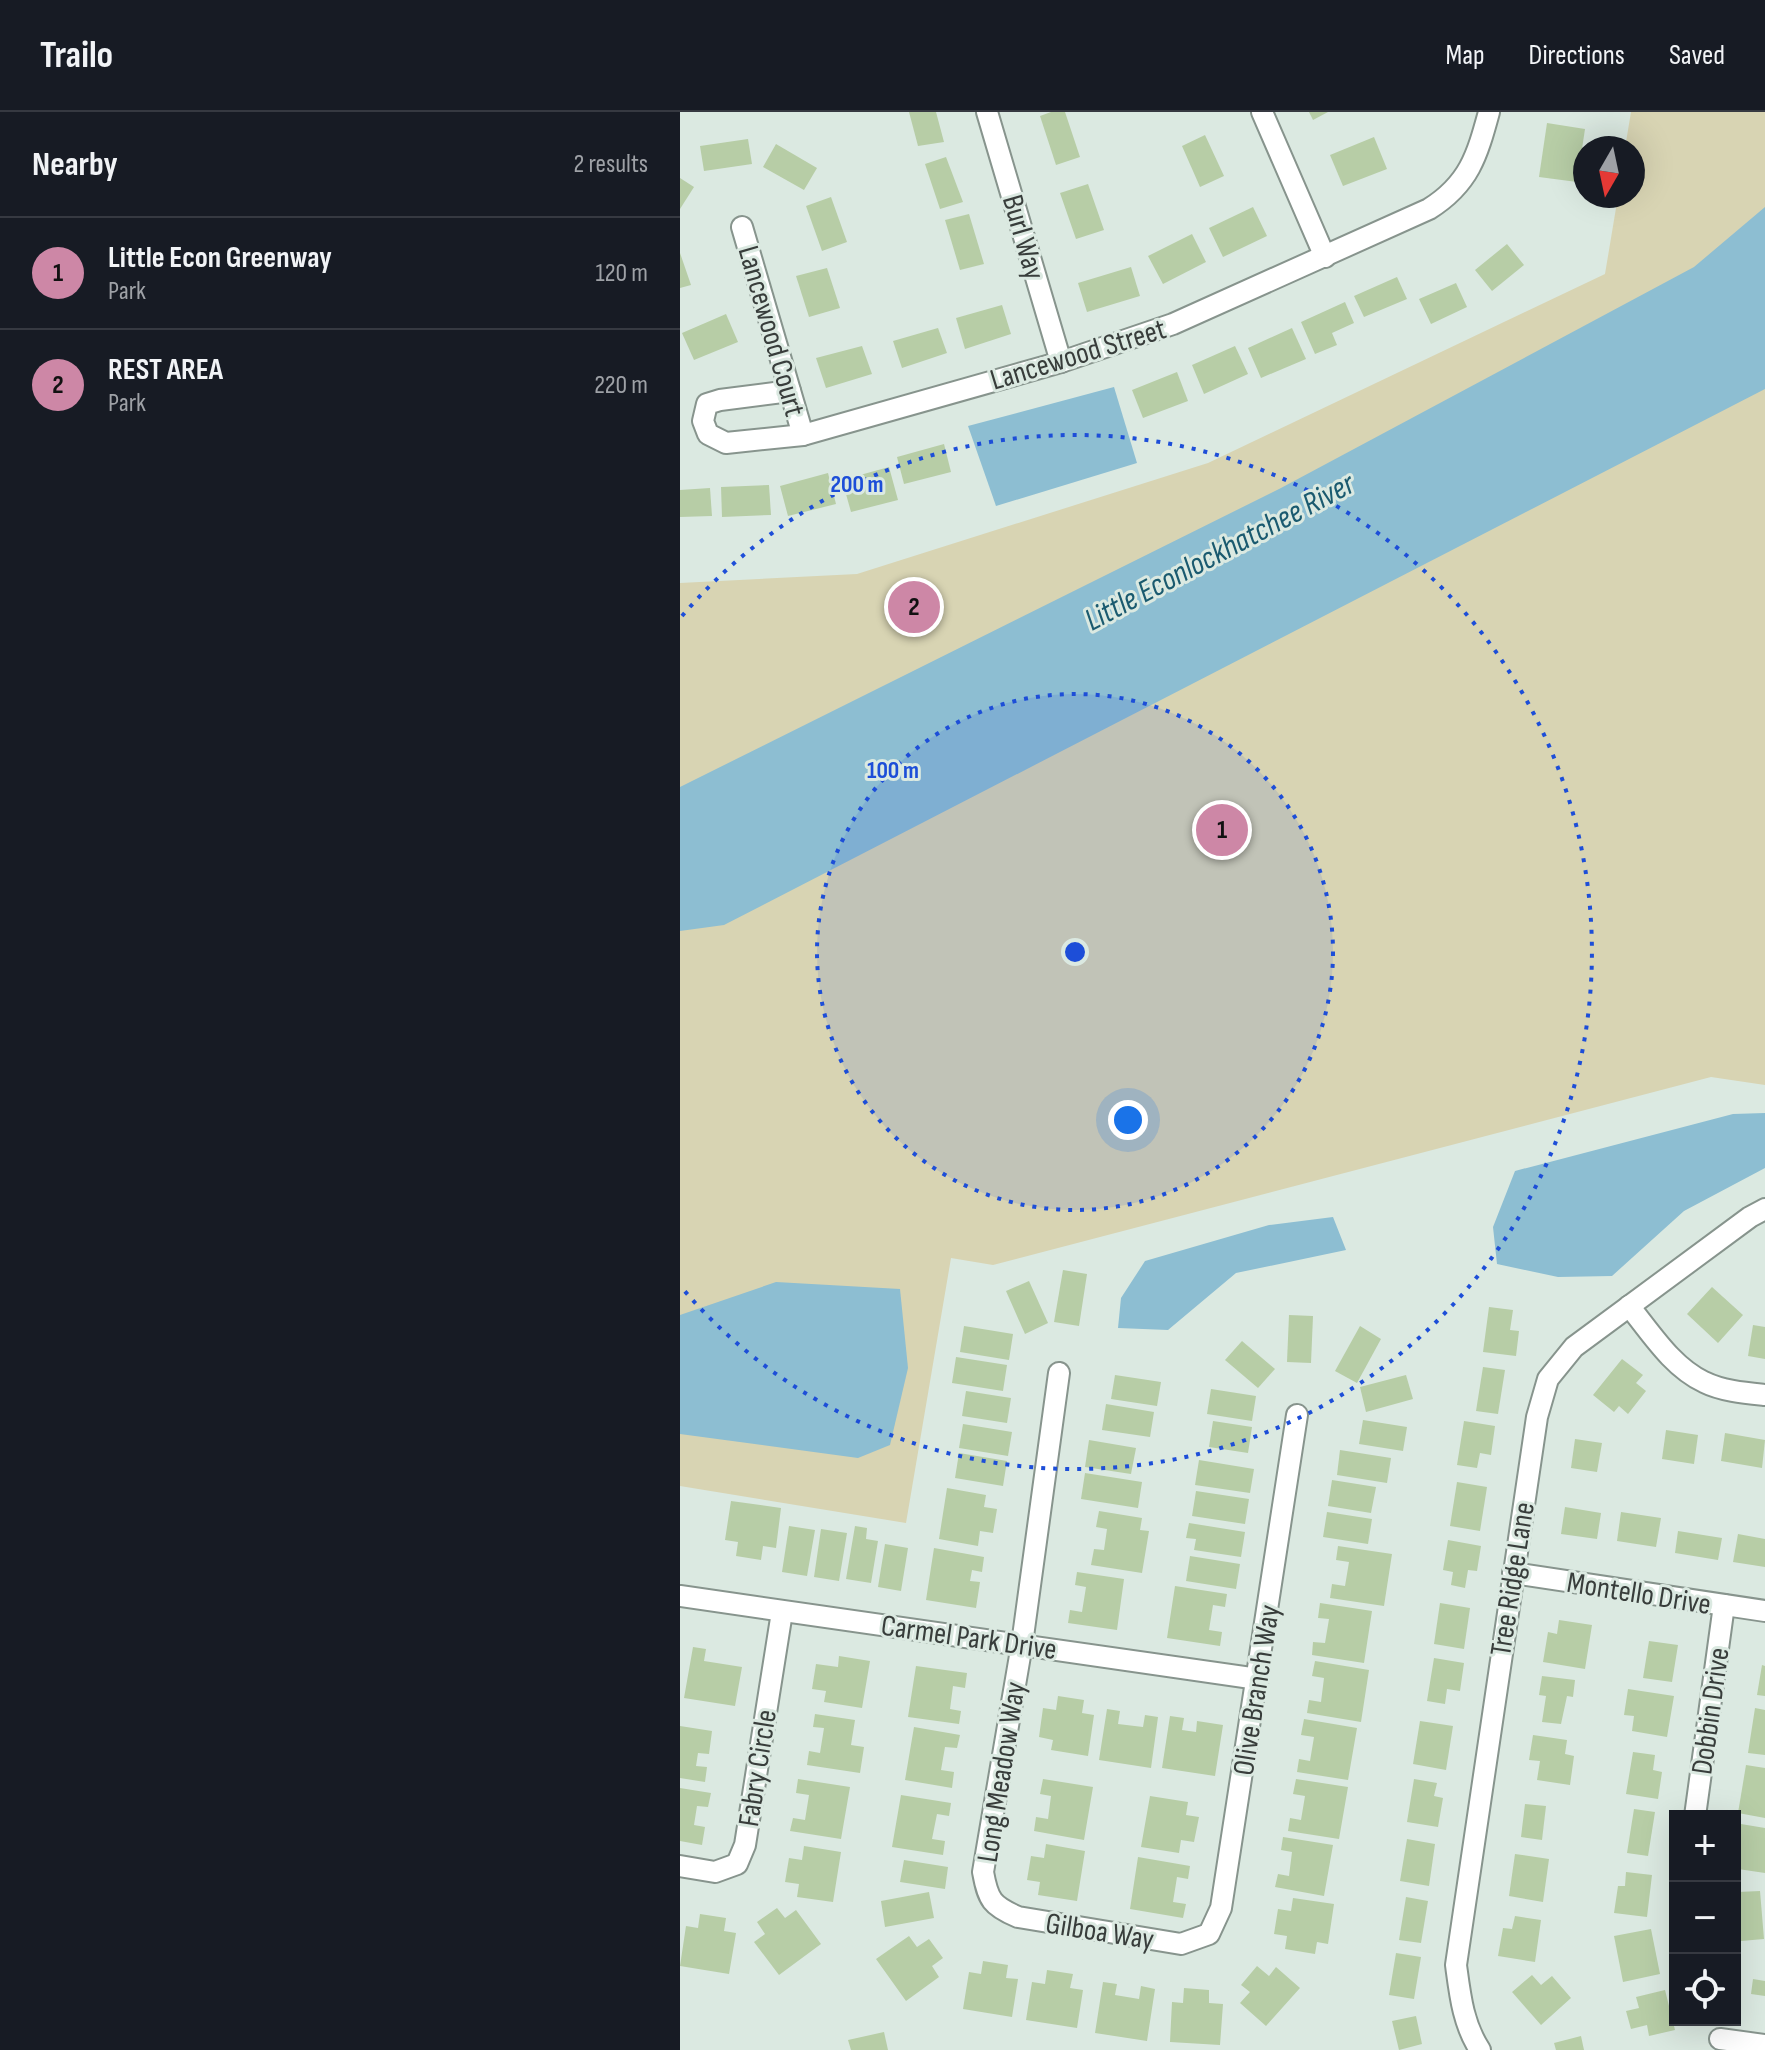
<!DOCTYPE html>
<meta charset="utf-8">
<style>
:root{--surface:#171b24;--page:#20242c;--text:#f1f3f6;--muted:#9ea1a6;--line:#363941;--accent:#cd87a6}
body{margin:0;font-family:"Sofia Sans Condensed",sans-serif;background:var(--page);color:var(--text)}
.controls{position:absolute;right:24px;bottom:24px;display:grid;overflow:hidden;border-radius:0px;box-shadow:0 8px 32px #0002}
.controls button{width:72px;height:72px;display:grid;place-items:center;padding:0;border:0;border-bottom:2px solid var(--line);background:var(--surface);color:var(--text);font:40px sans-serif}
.compass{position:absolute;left:893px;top:24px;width:72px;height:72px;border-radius:50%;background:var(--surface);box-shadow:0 8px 32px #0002;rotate:189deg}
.you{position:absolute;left:448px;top:1008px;width:28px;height:28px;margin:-20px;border:6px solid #fff;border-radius:50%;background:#1a73e8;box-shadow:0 0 0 12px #1a73e833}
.badge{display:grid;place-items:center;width:52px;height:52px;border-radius:50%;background:var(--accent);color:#111;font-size:26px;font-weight:700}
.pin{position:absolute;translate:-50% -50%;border:4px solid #fff;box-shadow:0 2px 8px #0006}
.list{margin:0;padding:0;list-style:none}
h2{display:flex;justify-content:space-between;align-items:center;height:104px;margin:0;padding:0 32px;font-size:34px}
h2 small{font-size:26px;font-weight:400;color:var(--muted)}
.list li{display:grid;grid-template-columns:52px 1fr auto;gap:24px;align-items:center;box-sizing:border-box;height:112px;padding:0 32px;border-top:2px solid var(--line)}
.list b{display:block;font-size:30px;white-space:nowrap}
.list p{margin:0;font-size:26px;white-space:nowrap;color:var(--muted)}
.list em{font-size:26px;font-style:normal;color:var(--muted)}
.icon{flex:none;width:44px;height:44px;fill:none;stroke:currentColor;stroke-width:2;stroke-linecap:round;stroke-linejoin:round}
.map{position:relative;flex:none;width:1085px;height:1938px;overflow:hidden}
header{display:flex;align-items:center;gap:48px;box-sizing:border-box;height:112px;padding:0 40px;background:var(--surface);border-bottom:2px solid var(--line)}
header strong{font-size:38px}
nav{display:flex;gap:44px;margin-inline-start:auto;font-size:28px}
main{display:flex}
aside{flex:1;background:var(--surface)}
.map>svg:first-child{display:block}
.green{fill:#d8d4b3}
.water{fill:#8dbed2}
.building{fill:#b7cda6}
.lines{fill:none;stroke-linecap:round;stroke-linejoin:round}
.minor-casing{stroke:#87948d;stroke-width:24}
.minor{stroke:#fff;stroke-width:20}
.ring{fill:none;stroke:#1d4ed8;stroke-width:4;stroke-dasharray:4 8}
.labels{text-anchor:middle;stroke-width:6;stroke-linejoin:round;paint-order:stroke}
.street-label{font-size:30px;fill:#383d3b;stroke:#dbe9e1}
.water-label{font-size:32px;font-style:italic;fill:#1a5a6f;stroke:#dbe9e1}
.centre{fill:#1d4ed8;stroke:#dbe9e1;stroke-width:4}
.ring-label{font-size:24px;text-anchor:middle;font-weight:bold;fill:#1d4ed8;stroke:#dbe9e1;stroke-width:6;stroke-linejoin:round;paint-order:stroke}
</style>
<header>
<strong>Trailo</strong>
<nav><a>Map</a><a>Directions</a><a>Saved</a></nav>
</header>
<main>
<aside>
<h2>Nearby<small>2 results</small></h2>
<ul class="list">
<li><span class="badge">1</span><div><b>Little Econ Greenway</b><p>Park</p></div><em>120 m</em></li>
<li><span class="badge">2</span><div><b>REST AREA</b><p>Park</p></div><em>220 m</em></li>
</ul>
</aside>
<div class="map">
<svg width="1085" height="1938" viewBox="0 0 1085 1938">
<rect width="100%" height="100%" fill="#dbe9e1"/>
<!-- green -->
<polygon class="green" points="951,0 1085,0 1085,973 1031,965 313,1153 271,1146 226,1411 0,1374 0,471 177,462 528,351 925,162 938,84 953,84 953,36 945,36"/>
<!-- water -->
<g class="water">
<polygon points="1085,95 1085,277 44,813 0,819 0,675 601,376 1014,155"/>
<polygon points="434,275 457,351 316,394 288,314"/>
<polygon points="1085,1001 1085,1056 1004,1099 932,1164 878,1165 817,1152 813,1115 835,1059 1053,1002"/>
<polygon points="653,1105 666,1138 556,1161 488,1218 438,1216 441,1186 465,1149 589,1113"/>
<polygon points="96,1170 220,1177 228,1256 210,1333 178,1346 0,1322 0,1203"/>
</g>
<!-- building -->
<g class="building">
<polygon points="229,0 256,0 264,30 238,34"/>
<polygon points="371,0 385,0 400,45 376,53 360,4"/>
<polygon points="629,0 648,0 633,8"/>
<polygon points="867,11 905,17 897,70 859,65"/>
<polygon points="525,23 544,64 520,75 502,34"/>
<polygon points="694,25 707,57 663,74 650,43"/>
<polygon points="68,27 72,52 24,59 20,34"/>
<polygon points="96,32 137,56 124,78 83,55"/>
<polygon points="266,45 283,90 260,97 245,52"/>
<polygon points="0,66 14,75 0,97"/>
<polygon points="408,72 424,118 396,127 380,81"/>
<polygon points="151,85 167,130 142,139 126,94"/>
<polygon points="573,95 587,124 543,145 529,116"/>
<polygon points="289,102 304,152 280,158 265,108"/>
<polygon points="512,122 526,150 483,172 468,144"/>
<polygon points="827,132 844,153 812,179 795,158"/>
<polygon points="0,141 11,173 0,176"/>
<polygon points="451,155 460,184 407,200 398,171"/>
<polygon points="147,156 160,196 129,205 116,164"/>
<polygon points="717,165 727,187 684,205 674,184"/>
<polygon points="776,171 787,195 751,212 739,187"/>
<polygon points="665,190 674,211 652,221 657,233 635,242 621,210"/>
<polygon points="322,193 331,222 285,237 276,206"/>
<polygon points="46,202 58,230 14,248 2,221"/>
<polygon points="258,216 267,241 222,256 213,229"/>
<polygon points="612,216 626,247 581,266 568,236"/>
<polygon points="182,234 192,262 146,276 136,246"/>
<polygon points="555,234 568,262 524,282 512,253"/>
<polygon points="497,260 508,289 463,306 452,278"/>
<polygon points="264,332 271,360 224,372 217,345"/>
<polygon points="209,355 218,388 171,400 162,368"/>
<polygon points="148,361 156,392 108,404 100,374"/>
<polygon points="89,373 91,403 42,405 41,375"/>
<polygon points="30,376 32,404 0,405 0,378"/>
<polygon points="236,485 240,494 232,498 227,489"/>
<polygon points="383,1158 407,1162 399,1214 374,1210"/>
<polygon points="349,1169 368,1211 345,1222 326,1179"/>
<polygon points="1032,1175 1063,1203 1038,1231 1007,1202"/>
<polygon points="809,1195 833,1198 830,1218 839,1219 836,1244 803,1240"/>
<polygon points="609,1203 633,1204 631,1251 607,1250"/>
<polygon points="1073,1213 1085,1215 1085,1247 1068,1244"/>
<polygon points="284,1214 333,1222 329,1248 280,1240"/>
<polygon points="680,1214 701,1227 677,1271 655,1259"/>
<polygon points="562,1229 595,1257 578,1276 545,1248"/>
<polygon points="276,1245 327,1253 323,1279 272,1271"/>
<polygon points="942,1247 963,1263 956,1271 966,1279 948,1302 939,1294 934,1300 913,1283"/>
<polygon points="803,1255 825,1258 818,1302 796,1299"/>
<polygon points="435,1263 481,1270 477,1294 431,1287"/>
<polygon points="726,1263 733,1287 686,1300 680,1275"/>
<polygon points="531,1277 576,1284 572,1309 527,1302"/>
<polygon points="286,1279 331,1286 327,1311 282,1304"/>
<polygon points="426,1292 474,1300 470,1325 422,1318"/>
<polygon points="683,1308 727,1315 723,1339 679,1332"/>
<polygon points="533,1309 572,1315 568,1341 529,1335"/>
<polygon points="784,1309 815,1314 811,1343 800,1341 797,1356 777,1353"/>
<polygon points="283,1312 332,1320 328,1344 279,1336"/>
<polygon points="986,1318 1018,1323 1014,1352 982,1347"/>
<polygon points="1045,1321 1085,1328 1082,1356 1041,1349"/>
<polygon points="895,1327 922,1331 917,1360 891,1356"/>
<polygon points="409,1328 456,1336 451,1362 405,1355"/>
<polygon points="660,1338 711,1346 707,1371 657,1363"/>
<polygon points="279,1341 327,1349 323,1374 275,1366"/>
<polygon points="519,1348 574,1357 570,1381 515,1373"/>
<polygon points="405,1361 462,1370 458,1396 401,1387"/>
<polygon points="652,1368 696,1375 691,1401 648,1394"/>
<polygon points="777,1370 807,1375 800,1419 770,1414"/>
<polygon points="267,1376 306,1383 304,1395 317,1397 313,1421 300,1419 298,1434 259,1427"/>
<polygon points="516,1379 569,1387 565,1412 512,1404"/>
<polygon points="51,1389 101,1396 96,1436 83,1434 81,1448 56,1444 58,1430 45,1428"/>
<polygon points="885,1395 921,1401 917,1427 881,1422"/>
<polygon points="419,1399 462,1406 460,1418 469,1419 462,1461 411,1453 414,1437 424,1438 427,1417 416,1415"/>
<polygon points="647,1400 692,1407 688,1432 643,1425"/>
<polygon points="941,1400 981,1406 976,1435 937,1429"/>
<polygon points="509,1411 565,1420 561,1445 514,1438 516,1427 506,1426"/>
<polygon points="109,1414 135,1418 127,1464 102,1460"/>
<polygon points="175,1414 187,1416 186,1427 198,1429 191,1471 166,1467"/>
<polygon points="141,1417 167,1421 159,1469 134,1465"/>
<polygon points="998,1419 1042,1426 1038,1448 995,1441"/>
<polygon points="1058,1422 1085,1427 1085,1455 1053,1450"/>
<polygon points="768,1428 801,1434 797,1459 788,1458 785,1476 771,1473 773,1460 763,1458"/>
<polygon points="205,1432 228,1436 221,1479 198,1475"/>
<polygon points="658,1434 712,1442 704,1494 650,1486 652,1472 665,1474 669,1450 656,1448"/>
<polygon points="254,1436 304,1445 302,1460 292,1458 290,1469 300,1470 296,1496 246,1488"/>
<polygon points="510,1444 560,1452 556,1477 506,1469"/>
<polygon points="397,1460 444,1467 437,1518 388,1511 390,1498 402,1500 406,1475 395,1473"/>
<polygon points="495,1474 547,1482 545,1495 533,1493 529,1518 542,1520 540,1534 487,1526"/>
<polygon points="640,1491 692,1499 684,1551 632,1543 633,1530 645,1531 649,1507 638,1506"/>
<polygon points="760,1491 790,1496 784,1537 754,1532"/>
<polygon points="879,1508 912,1513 905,1557 863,1550 868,1520 877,1522"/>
<polygon points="969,1529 998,1533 992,1570 963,1566"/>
<polygon points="13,1535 26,1537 24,1549 62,1555 55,1594 4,1586"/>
<polygon points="159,1544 190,1549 182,1596 144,1590 146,1579 132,1577 136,1552 158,1555"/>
<polygon points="754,1546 784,1551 780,1579 767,1577 765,1592 747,1589"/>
<polygon points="635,1549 689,1558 681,1610 627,1601 629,1588 641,1590 644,1566 632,1564"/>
<polygon points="1082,1553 1085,1554 1085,1584 1077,1583"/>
<polygon points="236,1554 287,1561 285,1576 273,1574 270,1597 281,1599 279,1612 228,1605"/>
<polygon points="862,1564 895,1568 893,1585 887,1584 881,1612 862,1610 866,1584 859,1583"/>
<polygon points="948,1577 994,1584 987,1625 952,1619 954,1604 944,1603"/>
<polygon points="378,1584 404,1588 402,1601 414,1603 408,1644 371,1638 373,1628 359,1625 363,1596 376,1598"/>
<polygon points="1075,1596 1085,1598 1085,1643 1068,1641"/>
<polygon points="427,1597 440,1599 438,1612 463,1615 465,1603 478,1605 471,1656 419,1648"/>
<polygon points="135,1602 175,1608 171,1633 184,1635 180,1661 127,1653 129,1639 140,1641 144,1616 133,1615"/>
<polygon points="490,1604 504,1606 502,1618 516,1620 517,1609 543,1613 535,1664 482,1656"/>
<polygon points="624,1607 677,1616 668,1668 617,1660 619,1647 630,1649 634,1625 621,1623"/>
<polygon points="740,1609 773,1614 766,1658 733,1652"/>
<polygon points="0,1614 32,1619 29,1642 18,1641 16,1654 27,1655 25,1670 0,1666"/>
<polygon points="234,1615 280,1623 277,1636 265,1635 261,1658 274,1660 272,1676 225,1668"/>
<polygon points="853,1623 887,1628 885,1642 894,1644 890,1673 857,1668 860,1649 849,1648"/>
<polygon points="953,1640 975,1643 973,1658 982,1660 978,1687 946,1682"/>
<polygon points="1066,1653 1085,1656 1085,1706 1058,1701"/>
<polygon points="118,1667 170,1675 161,1727 110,1719 113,1706 125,1708 129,1683 116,1681"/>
<polygon points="363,1667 413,1675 404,1728 354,1719 356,1705 368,1707 371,1684 360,1682"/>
<polygon points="616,1667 668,1675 659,1727 608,1719 610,1706 621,1708 625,1684 613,1682"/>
<polygon points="734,1667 757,1671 754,1684 763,1686 758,1715 727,1710"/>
<polygon points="0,1676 31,1681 28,1695 17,1694 14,1713 25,1715 22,1733 0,1729"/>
<polygon points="221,1683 271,1691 269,1704 257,1702 252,1727 265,1729 263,1743 212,1735"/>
<polygon points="470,1684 508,1690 506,1703 519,1705 514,1730 501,1728 499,1741 461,1735"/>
<polygon points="845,1692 866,1694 862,1728 841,1725"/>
<polygon points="954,1697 975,1700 968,1744 947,1741"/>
<polygon points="1055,1711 1085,1716 1085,1761 1058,1757 1060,1743 1055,1742"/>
<polygon points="603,1725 653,1733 644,1784 595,1775 598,1762 609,1764 612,1740 601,1738"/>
<polygon points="727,1727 755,1732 749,1774 720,1769"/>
<polygon points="366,1732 405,1739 397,1789 358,1783 360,1770 347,1768 351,1744 364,1746"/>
<polygon points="124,1734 161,1740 153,1790 117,1785 119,1772 105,1770 109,1746 122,1748"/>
<polygon points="835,1742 869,1747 863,1790 829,1784"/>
<polygon points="458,1745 510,1754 508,1767 497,1765 493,1790 506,1792 503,1806 450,1797"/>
<polygon points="224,1748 268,1755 265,1777 220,1770"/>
<polygon points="946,1760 972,1763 967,1805 934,1801 938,1774 945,1774"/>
<polygon points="1080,1779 1084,1827 1061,1829 1058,1780"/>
<polygon points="249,1780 254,1806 205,1815 201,1789"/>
<polygon points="726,1785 748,1789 741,1831 719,1828"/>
<polygon points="613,1786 654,1792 648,1832 637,1830 635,1842 605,1837 607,1824 594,1822 598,1797 611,1799"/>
<polygon points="97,1796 105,1806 116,1798 141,1832 99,1863 74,1830 85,1822 77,1810"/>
<polygon points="20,1802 46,1806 44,1819 56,1821 49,1862 0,1854 6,1814 18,1816"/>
<polygon points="835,1804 861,1808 855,1850 818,1844 823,1816 832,1817"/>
<polygon points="971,1817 980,1862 943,1870 934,1824"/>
<polygon points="229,1824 237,1835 249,1827 263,1846 252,1854 259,1865 226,1889 196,1847"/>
<polygon points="716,1841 741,1845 734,1887 709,1883"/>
<polygon points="303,1849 328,1853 326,1866 338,1867 332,1905 283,1897 289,1860 301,1862"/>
<polygon points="577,1854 589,1864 596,1855 620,1876 586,1914 560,1891 570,1880 561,1873"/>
<polygon points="367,1858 393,1862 390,1876 403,1878 397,1916 346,1908 352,1870 365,1872"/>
<polygon points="852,1863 861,1873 872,1864 891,1886 861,1913 832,1880"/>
<polygon points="1073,1867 1085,1869 1085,1884 1071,1882"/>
<polygon points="423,1870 437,1872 435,1883 459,1887 461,1874 475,1877 467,1929 415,1921"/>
<polygon points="504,1876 529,1878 529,1891 543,1892 540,1933 490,1930 492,1890 503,1891"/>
<polygon points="985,1878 995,1918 969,1924 967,1913 951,1917 946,1899 959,1896 956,1885"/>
<polygon points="736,1904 742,1932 719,1938 712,1909"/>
<polygon points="204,1920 208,1938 171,1938 168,1928"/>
<polygon points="901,1924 904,1938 876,1938 874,1931"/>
</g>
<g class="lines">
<defs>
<g id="minor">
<polyline points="307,0 381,250"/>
<polyline points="582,0 645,145"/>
<polyline points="62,115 123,323"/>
<path d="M110,279L40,288L27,292L23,309L28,322L46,331L123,323L381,250L493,212L749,97C789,72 797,44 809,0"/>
<path d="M949,1194C971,1221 992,1255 1024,1270C1042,1279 1065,1281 1085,1283"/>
<path d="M379,1261L342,1532L303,1760C308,1788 312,1794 338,1805L501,1832L529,1822L541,1796L617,1303"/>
<polyline points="833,1461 1085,1499"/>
<polyline points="0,1484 578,1567"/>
<polyline points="1015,1704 1044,1493"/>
<polyline points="0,1754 35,1760 57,1752 65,1733 102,1500"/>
<polyline points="1040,1927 1085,1933"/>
<path d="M800,1938C783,1912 780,1883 776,1853L857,1305L868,1267L894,1235L1070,1105L1085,1097"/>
</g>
</defs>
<!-- minor casing -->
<use href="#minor" class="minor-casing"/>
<!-- minor -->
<use href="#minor" class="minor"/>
</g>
<!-- distance rings -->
<circle cx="395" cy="840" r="258" fill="#1d4ed8" fill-opacity=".12"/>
<g class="ring">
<circle cx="395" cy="840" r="258"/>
<path d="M2 504A517 517 0 1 1 2 1176"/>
</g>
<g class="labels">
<!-- street labels -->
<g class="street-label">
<text transform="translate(344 125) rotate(74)" y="10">Burl Way</text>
<text transform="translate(92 219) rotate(74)" y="10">Lancewood Court</text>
<text transform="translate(398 242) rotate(-17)" y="10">Lancewood Street</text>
<text transform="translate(832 1467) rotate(-81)" y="10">Tree Ridge Lane</text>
<text transform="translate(959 1481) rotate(9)" y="10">Montello Drive</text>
<text transform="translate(289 1525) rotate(8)" y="10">Carmel Park Drive</text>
<text transform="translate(576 1578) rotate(-81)" y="10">Olive Branch Way</text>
<text transform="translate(1030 1599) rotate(-82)" y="10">Dobbin Drive</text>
<text transform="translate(77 1656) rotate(-81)" y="10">Fabry Circle</text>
<text transform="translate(321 1660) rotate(-81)" y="10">Long Meadow Way</text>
<text transform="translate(420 1819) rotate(9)" y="10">Gilboa Way</text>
</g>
<!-- water labels -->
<g class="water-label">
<text transform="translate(539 439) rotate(-28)" y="11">Little Econlockhatchee River</text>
</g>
</g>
<circle cx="395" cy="840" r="12" class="centre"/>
<g class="ring-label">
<text x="177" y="380">200 m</text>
<text x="213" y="666">100 m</text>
</g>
</svg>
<div class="controls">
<button>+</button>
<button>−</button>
<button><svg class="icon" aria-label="locate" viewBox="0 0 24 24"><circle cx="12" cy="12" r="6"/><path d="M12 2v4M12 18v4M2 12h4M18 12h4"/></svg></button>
</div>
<svg class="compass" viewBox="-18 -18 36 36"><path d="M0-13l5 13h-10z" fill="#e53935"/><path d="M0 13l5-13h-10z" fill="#9ea1a6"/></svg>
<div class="you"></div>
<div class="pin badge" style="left:542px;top:718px">1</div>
<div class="pin badge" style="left:234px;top:495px">2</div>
</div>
</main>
